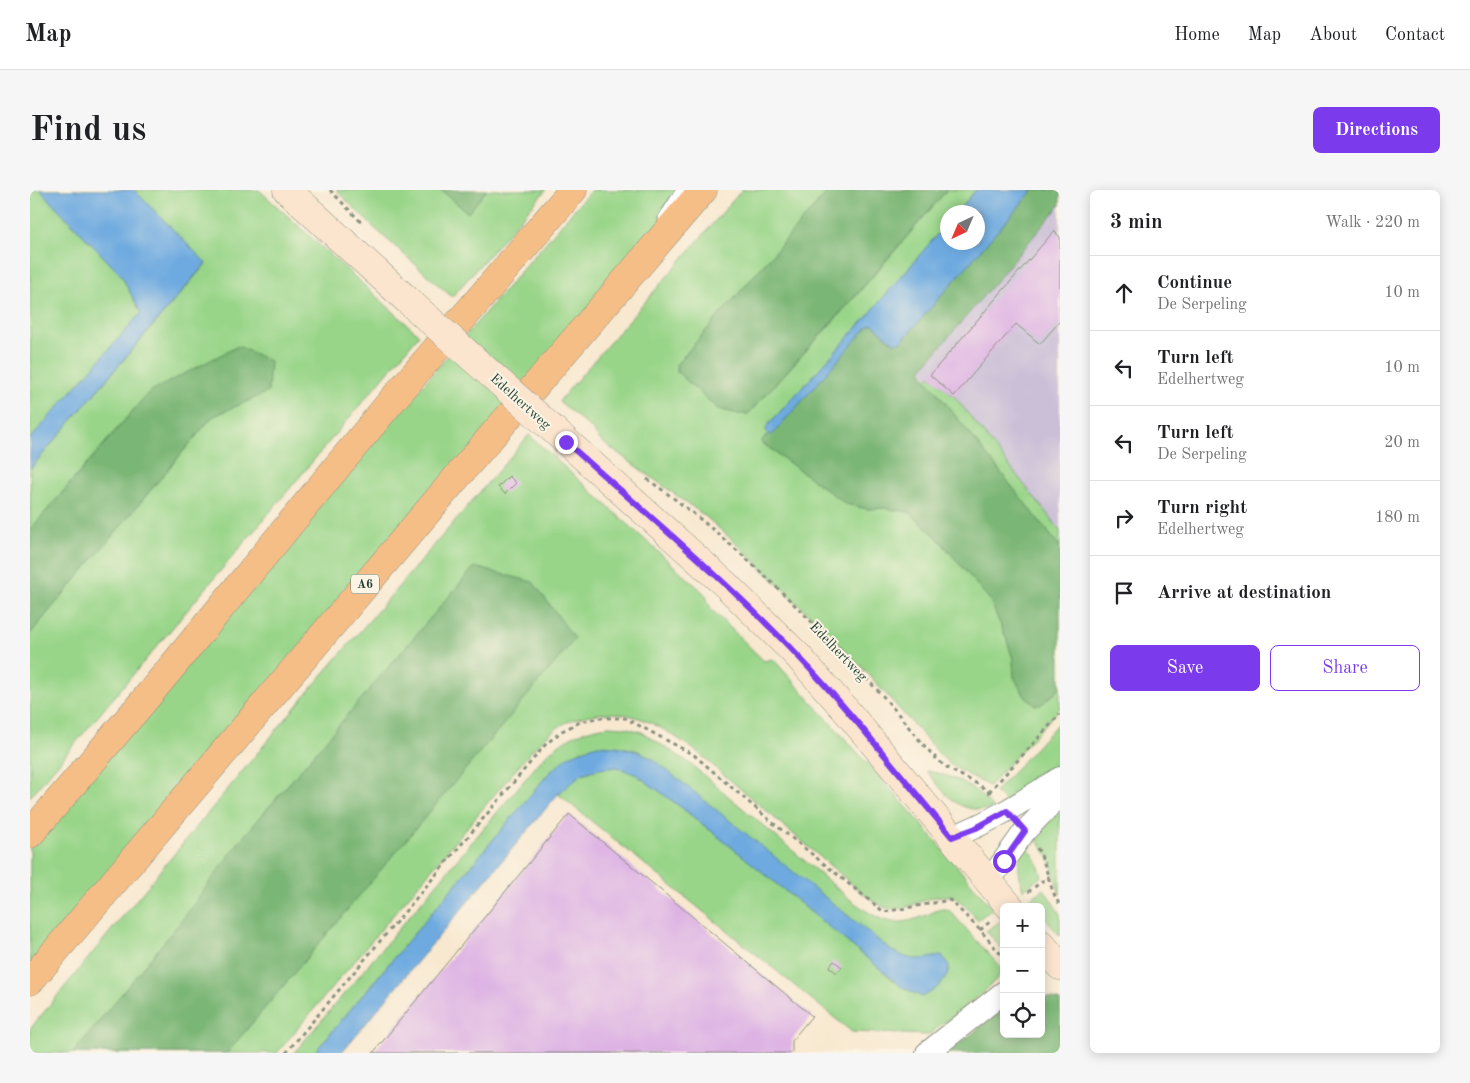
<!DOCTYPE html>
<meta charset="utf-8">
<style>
:root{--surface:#fff;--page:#f6f6f6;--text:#202124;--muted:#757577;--line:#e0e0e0;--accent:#7c3aed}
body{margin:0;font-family:"Old Standard TT",serif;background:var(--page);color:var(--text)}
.controls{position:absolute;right:15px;bottom:15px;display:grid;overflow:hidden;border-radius:8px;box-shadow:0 2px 12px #0003}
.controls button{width:45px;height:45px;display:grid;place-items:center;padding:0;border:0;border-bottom:1px solid var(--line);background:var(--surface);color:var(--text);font:25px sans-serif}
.compass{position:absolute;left:910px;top:15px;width:45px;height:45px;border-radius:50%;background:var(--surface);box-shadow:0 2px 12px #0003;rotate:224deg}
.stop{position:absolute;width:15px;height:15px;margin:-11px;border:4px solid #7c3aed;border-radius:50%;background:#fff}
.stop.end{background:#7c3aed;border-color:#fff;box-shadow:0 1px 5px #0008}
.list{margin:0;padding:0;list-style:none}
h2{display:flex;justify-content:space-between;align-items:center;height:65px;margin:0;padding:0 20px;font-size:21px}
h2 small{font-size:16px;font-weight:400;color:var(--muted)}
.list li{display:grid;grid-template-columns:32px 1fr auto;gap:15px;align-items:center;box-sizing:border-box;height:75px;padding:0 20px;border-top:1px solid var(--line)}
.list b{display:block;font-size:19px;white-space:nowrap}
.list p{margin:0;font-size:16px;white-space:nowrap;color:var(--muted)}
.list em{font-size:16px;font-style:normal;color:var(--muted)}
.actions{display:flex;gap:10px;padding:15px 20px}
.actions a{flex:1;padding:11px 0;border:1px solid var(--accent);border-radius:8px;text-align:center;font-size:18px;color:var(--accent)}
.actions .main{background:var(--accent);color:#fff}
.icon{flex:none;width:28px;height:28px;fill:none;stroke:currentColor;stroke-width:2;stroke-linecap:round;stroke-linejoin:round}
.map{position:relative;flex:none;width:1030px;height:863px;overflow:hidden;border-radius:8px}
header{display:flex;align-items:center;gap:30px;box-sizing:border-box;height:70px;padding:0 25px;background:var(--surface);border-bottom:1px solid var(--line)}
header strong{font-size:24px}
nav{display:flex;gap:28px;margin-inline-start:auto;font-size:18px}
.intro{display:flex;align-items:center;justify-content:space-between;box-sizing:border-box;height:120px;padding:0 30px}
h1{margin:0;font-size:35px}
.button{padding:12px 22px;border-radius:8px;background:var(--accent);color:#fff;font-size:18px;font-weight:700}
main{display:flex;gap:30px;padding:0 30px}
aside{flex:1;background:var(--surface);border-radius:8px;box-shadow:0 2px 12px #0003}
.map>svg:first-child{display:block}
.industrial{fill:#cabfd7}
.green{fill:#99d589;stroke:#5c895e}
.forest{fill:#7ab675;stroke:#4c7a54}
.water{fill:#6eaae0;stroke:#46748a}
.building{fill:#ddb3e4}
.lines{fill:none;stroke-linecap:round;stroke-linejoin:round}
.lane-casing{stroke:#8c9282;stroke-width:13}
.street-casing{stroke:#8c9282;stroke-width:24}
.secondary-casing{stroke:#8c9282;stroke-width:29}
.highway-casing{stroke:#8c9282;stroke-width:29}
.path{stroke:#8c9282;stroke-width:3;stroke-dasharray:4 4;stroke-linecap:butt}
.lane{stroke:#fff;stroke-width:11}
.street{stroke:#fff;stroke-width:22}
.secondary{stroke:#fbe5cf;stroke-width:28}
.highway{stroke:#f6be87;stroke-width:28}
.secondary-bridge-casing{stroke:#8c9282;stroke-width:29;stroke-linecap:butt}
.secondary-bridge{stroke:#fbe5cf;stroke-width:28}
.route{stroke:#7c3aed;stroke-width:6}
.labels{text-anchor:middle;stroke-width:4;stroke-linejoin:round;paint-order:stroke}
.shield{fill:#fcf5e5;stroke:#617469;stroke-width:1}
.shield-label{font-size:12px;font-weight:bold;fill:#1f3d34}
.street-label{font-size:14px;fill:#1f3d34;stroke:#fcf5e5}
</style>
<header>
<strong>Map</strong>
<nav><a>Home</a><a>Map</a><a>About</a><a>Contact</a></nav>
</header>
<div class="intro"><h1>Find us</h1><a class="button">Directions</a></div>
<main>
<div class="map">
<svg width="1030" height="863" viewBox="0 0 1030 863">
<rect width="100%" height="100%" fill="#fcf5e5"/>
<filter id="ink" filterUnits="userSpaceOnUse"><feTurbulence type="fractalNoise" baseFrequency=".02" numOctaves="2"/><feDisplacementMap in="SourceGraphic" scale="10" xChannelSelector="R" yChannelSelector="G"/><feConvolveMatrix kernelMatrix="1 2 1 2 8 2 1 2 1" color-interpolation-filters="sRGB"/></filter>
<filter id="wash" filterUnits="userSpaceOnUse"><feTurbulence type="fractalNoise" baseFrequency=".0096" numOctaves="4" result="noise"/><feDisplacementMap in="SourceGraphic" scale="20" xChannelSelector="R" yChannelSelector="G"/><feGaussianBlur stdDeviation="1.12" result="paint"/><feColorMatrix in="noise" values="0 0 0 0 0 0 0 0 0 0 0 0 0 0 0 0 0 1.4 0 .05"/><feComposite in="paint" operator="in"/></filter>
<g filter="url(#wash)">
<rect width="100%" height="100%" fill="#f8e8d0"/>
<!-- industrial -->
<polygon class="industrial" points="1030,9 1030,346 919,207 884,175"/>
<!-- green -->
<g class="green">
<polygon points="0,0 10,0 91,85 111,123 0,249"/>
<polygon points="104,0 229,0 389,145 0,607 0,444 182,227 237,202 119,202 0,340 0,279 176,74"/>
<polygon points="306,0 411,0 437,22 457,0 516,0 422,107 341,35"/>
<polygon points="561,0 662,0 0,779 0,650"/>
<polygon points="712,0 799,0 646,175 718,224 819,114 917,0 946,0 927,22 918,22 917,33 836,128 738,235 736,240 738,244 731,252 816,314 838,319 854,318 879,322 906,346 960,410 977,450 983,469 984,487 1021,507 1030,497 1030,518 959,596 922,576 913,568 830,475 709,356 675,326 571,251 564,242 564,241 529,211"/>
<polygon points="900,185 924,206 1030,340 1030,357 897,190"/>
<path d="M499,245L675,404L681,419L734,471L743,469L882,623L963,719L947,730C941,723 934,713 925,708C904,698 880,724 857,718C847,715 838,707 830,701L666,561C634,539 608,519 567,524C553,526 538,530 527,538C518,544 511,552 503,559L247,863H0V839L277,503Z"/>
<polygon points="1030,531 1030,576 978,614 965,602"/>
<path d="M579,536L594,537L612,542L658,572L822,711C850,731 863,739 897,725C904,722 911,717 919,720L974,781L954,802L898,845L822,842L528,604L551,584L568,579L587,577L607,585L652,618L714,667L872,797L914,768L912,766C888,769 885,773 862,761L609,561C567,549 551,556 519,583L284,863H264L513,568C535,548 549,540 579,536Z"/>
<path d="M897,581C922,585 949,598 963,619C926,623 918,607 897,581Z"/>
<polygon points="1030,621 1030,705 1019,667 1005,647"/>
<path d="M996,655L1006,669L1012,686L993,700C989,682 985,672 996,655Z"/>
<polygon points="1014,699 1030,724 1030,746 1011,723 1011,717 1007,717 1000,709"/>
<polygon points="972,730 974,732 974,761 956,741"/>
</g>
<!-- forest -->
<g class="forest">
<polygon points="411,0 457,0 438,23"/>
<polygon points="799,0 917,0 819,113 718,224 708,224 688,219 647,182 646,175"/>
<polygon points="1003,0 1030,0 1030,15 891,180 897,190 1030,357 1030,497 1011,515 1005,515 993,504 984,487 983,469 977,450 960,410 906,346 879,322 854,318 838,319 816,314 731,252 738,244 742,245 838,136 843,134 863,153 872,151"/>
<polygon points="208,156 240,171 238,202 182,227 0,444 0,340 119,202"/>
<polygon points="444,377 503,392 545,449 197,863 43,863 152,730 209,652"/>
<polygon points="1011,807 1021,808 1030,811 1030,863 918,863 961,828 974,821 974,844 1011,844"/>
</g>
<!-- water -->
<g class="water">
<polygon points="10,0 104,0 176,73 0,279 0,249 111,123 91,85"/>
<polygon points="946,0 1003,0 872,151 864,153 843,134 838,136 742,245 738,244 736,240 738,235 836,128 917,33 918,52 948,52 948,22 927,22"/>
<path d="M567,555C589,556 603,558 623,569L862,761C886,773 887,769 912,766C931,781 906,801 892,807L872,797L714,667L652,618L607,585L587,577L568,579L551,584L528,604L311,863H284L519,583L539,566Z"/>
</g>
<g id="blocks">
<!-- building -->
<g class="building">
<polygon points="1024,41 1030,47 1030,131 1010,154 986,134 924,206 900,185"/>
<polygon points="479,286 486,293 475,304 468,297"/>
<polygon points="539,624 782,826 762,850 762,863 343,863"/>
<polygon points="804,771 812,777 807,783 799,777"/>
</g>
</g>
</g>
<g filter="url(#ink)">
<use href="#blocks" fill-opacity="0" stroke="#8c9282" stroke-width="1"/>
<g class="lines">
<defs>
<polyline id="lane" points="634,28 652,0"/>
<g id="street">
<path d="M922,647C961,632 995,610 1030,588"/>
<polyline points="959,691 995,641 1030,605"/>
<polyline points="897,863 974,802"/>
</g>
<g id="secondary">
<polyline points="257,0 375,108"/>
<polyline points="537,252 696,395 768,466 819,524 980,717"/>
<polyline points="1011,754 1030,776"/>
</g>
<g id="highway">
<polyline points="0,644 112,513 359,214 543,0"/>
<polyline points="0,791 437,275 673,0"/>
</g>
</defs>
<!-- lane casing -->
<use href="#lane" class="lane-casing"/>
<!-- street casing -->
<use href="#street" class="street-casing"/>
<!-- secondary casing -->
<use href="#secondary" class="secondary-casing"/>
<!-- highway casing -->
<use href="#highway" class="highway-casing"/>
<!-- path -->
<g class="path">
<polyline points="300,0 333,34"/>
<path d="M617,289C705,350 779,428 852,505C871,526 888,551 909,571C925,586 948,590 963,606"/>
<polyline points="959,602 1030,524"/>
<path d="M1007,658C1018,676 1018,697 1030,715"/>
<polyline points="998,702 1019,686"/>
<polyline points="950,740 961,731"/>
<polyline points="256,863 515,555 532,541 548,533 566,528 595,528 664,565 743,633 854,722 920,710 950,740 974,768"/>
</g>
<!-- lane -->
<use href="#lane" class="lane"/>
<!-- street -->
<use href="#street" class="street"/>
<!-- secondary -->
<use href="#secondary" class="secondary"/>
<!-- highway -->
<use href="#highway" class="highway"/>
<defs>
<polyline id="secondary-bridge" points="375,108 537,252"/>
</defs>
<!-- secondary-bridge casing -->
<use href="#secondary-bridge" class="secondary-bridge-casing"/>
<!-- secondary-bridge -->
<use href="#secondary-bridge" class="secondary-bridge"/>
</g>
</g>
<g class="lines" filter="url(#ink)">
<!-- route -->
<path class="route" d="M536,252C614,322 695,389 767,465C822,523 871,586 922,647L946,638L977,621L995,641L974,671"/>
</g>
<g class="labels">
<!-- shield labels -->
<rect class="shield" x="321" y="384.5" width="28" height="19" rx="4"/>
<g class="shield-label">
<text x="335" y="398">A6</text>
</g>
<!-- street labels -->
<g class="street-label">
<text transform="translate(491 211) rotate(42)" y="5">Edelhertweg</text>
<text transform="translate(809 461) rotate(46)" y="5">Edelhertweg</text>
</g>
</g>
</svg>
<div class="controls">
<button>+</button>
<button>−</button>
<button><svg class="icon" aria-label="locate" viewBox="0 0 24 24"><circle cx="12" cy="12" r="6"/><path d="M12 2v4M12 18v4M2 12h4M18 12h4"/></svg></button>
</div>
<svg class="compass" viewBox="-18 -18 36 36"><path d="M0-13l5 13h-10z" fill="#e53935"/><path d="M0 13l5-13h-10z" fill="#757577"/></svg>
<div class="stop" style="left:974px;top:671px"></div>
<div class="stop end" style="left:536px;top:252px"></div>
</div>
<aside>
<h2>3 min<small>Walk · 220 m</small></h2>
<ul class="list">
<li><svg class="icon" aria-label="ahead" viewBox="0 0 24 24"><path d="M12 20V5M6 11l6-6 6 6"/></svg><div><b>Continue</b><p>De Serpeling</p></div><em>10 m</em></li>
<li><svg class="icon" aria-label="left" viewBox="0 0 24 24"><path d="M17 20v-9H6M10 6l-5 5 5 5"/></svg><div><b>Turn left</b><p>Edelhertweg</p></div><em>10 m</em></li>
<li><svg class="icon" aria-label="left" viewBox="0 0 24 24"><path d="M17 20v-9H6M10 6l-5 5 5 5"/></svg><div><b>Turn left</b><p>De Serpeling</p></div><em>20 m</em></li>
<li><svg class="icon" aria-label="right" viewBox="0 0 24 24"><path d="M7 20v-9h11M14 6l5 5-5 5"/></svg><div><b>Turn right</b><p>Edelhertweg</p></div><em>180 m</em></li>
<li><svg class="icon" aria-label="arrive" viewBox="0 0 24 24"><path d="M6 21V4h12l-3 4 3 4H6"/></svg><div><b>Arrive at destination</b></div></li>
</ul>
<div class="actions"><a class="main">Save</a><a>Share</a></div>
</aside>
</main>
